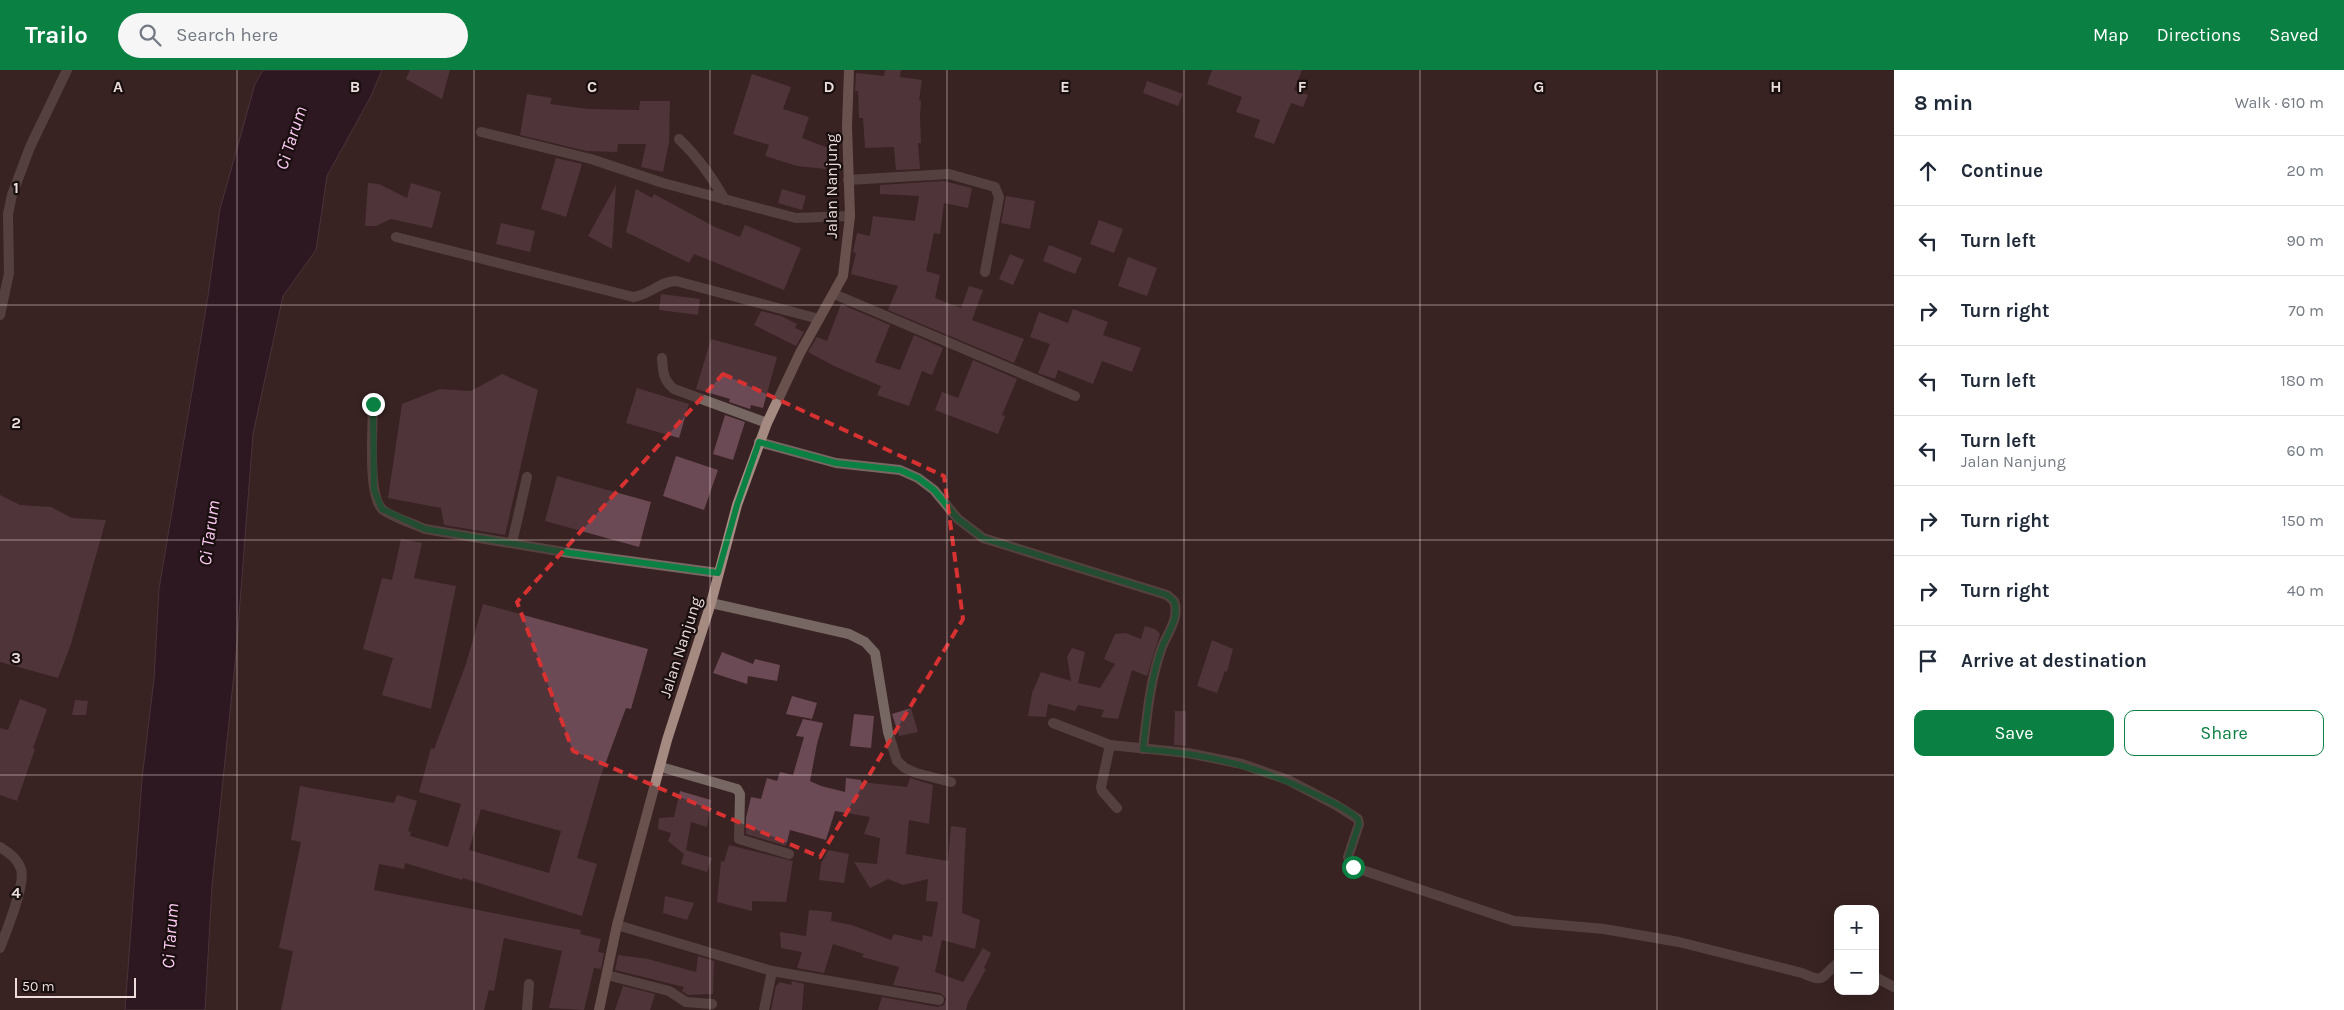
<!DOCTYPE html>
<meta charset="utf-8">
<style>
:root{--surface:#fff;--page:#f6f6f7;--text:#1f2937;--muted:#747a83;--line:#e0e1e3;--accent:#0b8043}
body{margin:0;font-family:Karla,sans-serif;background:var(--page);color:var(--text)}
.controls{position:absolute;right:15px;bottom:15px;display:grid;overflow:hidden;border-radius:10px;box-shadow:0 5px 20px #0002}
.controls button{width:45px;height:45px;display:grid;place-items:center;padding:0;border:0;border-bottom:1px solid var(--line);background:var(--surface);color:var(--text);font:25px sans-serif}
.scale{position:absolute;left:15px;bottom:12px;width:121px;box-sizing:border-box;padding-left:5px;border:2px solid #ecdddc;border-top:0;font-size:14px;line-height:18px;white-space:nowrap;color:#ecdddc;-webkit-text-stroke:4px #190f0f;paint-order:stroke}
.stop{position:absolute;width:15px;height:15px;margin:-11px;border:4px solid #0b8043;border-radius:50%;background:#fff}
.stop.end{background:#0b8043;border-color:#fff;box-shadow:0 1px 5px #0008}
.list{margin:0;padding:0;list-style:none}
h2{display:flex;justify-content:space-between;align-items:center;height:65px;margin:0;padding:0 20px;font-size:21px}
h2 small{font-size:16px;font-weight:400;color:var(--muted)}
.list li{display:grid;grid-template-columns:32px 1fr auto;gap:15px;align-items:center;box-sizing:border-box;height:70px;padding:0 20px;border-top:1px solid var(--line)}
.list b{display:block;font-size:19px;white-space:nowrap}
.list p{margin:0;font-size:16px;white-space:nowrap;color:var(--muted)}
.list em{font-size:16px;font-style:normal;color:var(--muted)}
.actions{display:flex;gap:10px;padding:15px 20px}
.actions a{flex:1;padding:11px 0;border:1px solid var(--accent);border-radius:10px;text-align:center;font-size:18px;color:var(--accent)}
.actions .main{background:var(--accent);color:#fff}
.icon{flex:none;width:28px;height:28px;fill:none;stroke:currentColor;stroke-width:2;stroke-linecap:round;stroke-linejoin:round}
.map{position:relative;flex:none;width:1894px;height:940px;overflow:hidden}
header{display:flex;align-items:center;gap:30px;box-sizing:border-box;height:70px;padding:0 25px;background:var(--accent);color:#fff}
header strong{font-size:24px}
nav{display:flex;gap:28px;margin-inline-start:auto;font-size:18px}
.search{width:350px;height:45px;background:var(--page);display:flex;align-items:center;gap:12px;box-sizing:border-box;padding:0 18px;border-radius:28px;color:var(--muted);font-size:19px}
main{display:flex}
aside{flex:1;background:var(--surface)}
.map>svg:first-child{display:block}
.water{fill:#210a1d;stroke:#5e4956}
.building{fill:#6b4955;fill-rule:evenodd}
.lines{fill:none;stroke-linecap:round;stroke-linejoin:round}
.service{stroke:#776762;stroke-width:10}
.minor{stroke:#776762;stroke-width:10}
.secondary{stroke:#a48a81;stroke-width:10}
.route{stroke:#0b8043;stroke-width:6}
.marked{fill:none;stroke:#d73131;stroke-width:4;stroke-dasharray:10 6;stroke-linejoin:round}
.grid{fill:none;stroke:#ecdddc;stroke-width:1;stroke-opacity:0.55}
.labels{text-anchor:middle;stroke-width:4.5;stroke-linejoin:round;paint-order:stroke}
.street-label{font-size:16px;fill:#ecdddc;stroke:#190f0f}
.water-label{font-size:18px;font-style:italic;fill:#fdc9f2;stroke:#190f0f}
.grid-label{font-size:16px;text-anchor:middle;font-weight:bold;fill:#ecdddc;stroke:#190f0f;stroke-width:4.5;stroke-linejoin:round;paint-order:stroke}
</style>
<header>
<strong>Trailo</strong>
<div class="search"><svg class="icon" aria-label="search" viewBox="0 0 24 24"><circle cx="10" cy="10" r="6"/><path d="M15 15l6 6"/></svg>Search here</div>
<nav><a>Map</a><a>Directions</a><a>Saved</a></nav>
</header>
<main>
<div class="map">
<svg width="1894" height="940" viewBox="0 0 1894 940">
<rect width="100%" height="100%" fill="#392223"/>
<!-- water -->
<polygon class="water" points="263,0 382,0 370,28 327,106 316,180 283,226 253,364 236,584 212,816 205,940 125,940 142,709 154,609 159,519 208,226 220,139 255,14"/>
<!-- building -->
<g class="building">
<polygon points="410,0 450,0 442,29 406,9"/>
<polygon points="885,0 901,0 900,7 922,10 919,30 921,31 920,47 921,73 918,73 920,99 896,100 894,77 865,78 863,48 859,48 858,21 855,21 856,3 884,6"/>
<polygon points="1212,0 1302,0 1294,20 1308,25 1303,37 1291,33 1274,74 1254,67 1260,50 1236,42 1242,27 1207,14"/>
<polygon points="752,4 791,17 783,39 809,47 802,68 828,78 826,99 797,96 765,86 769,75 733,64"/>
<polygon points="1147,11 1183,24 1178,36 1143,23"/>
<polygon points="527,24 552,28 550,34 588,39 639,40 640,31 670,31 669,72 663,102 641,97 646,74 618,74 617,82 586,81 520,65"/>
<polygon points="556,88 582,94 566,147 541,139"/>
<polygon points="943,111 972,118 968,138 944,133 940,164 934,163 926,201 940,205 935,228 961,238 969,216 983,220 972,250 1024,269 1014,293 888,240 898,216 851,204 856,183 853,182 857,163 870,166 873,146 915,151 919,126 880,124 880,115"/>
<polygon points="368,113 379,114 407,128 411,113 441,122 432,158 391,149 376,156 365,156"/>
<polygon points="616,115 612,179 588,166"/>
<polygon points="636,119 652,128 654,124 715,157 740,167 745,155 801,178 784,220 694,184 689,193 626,162"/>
<polygon points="782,119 806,126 802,140 778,133"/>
<polygon points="1006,126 1035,131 1030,159 1001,153"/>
<polygon points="1099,150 1123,159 1114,183 1090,174"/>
<polygon points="501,153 535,161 530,182 496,174"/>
<polygon points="1049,175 1082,188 1075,204 1043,191"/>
<polygon points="1010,184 1024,190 1013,215 999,209"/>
<polygon points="1128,187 1157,198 1147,226 1118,216"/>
<polygon points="661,224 700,229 698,245 659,240"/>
<polygon points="841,234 890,255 875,292 900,300 914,265 943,278 932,305 922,301 909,336 877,325 881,316 834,296 808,282 817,267 827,271"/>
<polygon points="1073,239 1108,252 1103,265 1141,278 1132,302 1102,291 1093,314 1058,300 1055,309 1038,303 1050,274 1030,267 1039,242 1068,253"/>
<polygon points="761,241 781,246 797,254 795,258 804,262 796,276 754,255"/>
<polygon points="711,269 777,287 763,338 751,335 750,339 729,332 730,329 696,319"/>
<polygon points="973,290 1017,309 1002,345 1005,346 998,364 935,340 942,322 958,328"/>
<polygon points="502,304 538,320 505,465 444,455 441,438 388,428 402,334 440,319 471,321"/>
<polygon points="637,318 689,334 679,368 626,353"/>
<polygon points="725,345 745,352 733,390 713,384"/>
<polygon points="676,386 718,400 704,440 663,426"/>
<polygon points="557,406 651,432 639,477 545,451"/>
<polygon points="0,425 20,435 51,437 72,448 106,450 71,574 58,608 0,592"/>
<polygon points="401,469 422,473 414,508 456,516 431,639 382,625 393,588 363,579 382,508 392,510"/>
<path d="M483,534L648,579L631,639L626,638L600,708L577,788L597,794L582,846L463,808L462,810L405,793L404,799L379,794L374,820L581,860L580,864L601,869L598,882L604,883L601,899L594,898L584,940L549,938L562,881L504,868L494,921L489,920L484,940H281L293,881L279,878L301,772L291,770L300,716L394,733L397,725L417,731L408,761L411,762L410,766L448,777L461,734L419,722L431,678L434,679L466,594ZM481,739L561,761L549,803L469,780Z"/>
<polygon points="1145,556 1155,559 1160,564 1147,606 1132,600 1118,649 1101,647 1104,640 1078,635 1075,641 1048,634 1046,647 1028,646 1032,623 1041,602 1071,611 1067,587 1072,578 1085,582 1078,613 1100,618 1115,594 1104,589 1115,564 1126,563 1141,569"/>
<polygon points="1212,570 1233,579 1227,602 1225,601 1217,623 1197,616"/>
<polygon points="722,582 753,594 755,589 780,595 777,611 748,606 747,614 713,603"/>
<polygon points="792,626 817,633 812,649 786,644"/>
<polygon points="20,629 47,639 33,678 35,679 17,731 0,725 0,658 8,660"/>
<polygon points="75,630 88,631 86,645 72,645"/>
<polygon points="911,638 918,662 899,666 892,644"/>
<polygon points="1175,641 1186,641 1186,676 1174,675"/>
<polygon points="854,644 874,646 871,678 850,676"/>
<polygon points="803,649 823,653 817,674 810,711 821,716 845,722 846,708 861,710 861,712 907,717 910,708 933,715 929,754 909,750 906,784 948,791 951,756 966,758 962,843 980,850 975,879 942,870 935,902 963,912 983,878 991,883 984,898 986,899 968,932 966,940 878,940 882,927 938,937 944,935 946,928 940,923 893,915 899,897 862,887 864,884 833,874 824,903 797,898 802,882 781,878 780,862 806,866 809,840 832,842 831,851 852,855 891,870 894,864 922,871 923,865 932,867 938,832 926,831 928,809 903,815 888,809 870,818 854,792 877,794 880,768 864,764 870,747 835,741 826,770 790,760 786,776 746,764 746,748 751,727 761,729 767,708 777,711 780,702 793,705 804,667 796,666"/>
<polygon points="680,721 711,730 707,757 691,752 686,780 712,788 707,802 681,794 684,784 668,771 671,763 658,759 659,748 674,747"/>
<polygon points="729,775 793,791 786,832 752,831 752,841 717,832 721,791 724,792"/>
<polygon points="828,780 849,784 844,813 819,810 821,794"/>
<polygon points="665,826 694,833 687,850 663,843"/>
<polygon points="618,885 648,889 696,902 698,886 714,891 713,924 688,925 682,921 684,917 615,900"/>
<polygon points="792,911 804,914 802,940 771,940 776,916 780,912 791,915"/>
<polygon points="623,916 655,924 650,940 615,940"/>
</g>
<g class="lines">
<!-- service -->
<g class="service">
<polyline points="481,62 591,89 663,113 796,148 850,146"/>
<path d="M679,69C698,87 712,107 725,130"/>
<path d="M396,167L633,227C650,225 660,211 676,211L819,249"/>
<polyline points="0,245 9,203 8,144 12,125 30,77 67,0"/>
<path d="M662,288C663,302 663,310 674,319L767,353"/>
<path d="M373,334C373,356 367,427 383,440C394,448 412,453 425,459L570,483L718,503"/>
<polyline points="512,473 527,407"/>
<polyline points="1110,675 1101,717 1102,721 1117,738"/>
<polyline points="527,940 529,914"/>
</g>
<!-- minor -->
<g class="minor">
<polyline points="848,110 949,104 995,117 999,127 985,202"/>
<polyline points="834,224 1075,326"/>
<path d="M759,372L836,393L900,400L918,408L934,420L958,449L983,468L1167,525L1174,531C1180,548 1168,562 1162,577C1150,610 1147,645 1143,679"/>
<polyline points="711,533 849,564 865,572 875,583 888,662 897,691 905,698 916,703 951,712"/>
<path d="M1053,653L1110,675L1188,683L1242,694L1288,710L1336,735L1358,749L1359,754L1348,787L1353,797L1514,851L1604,859L1679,872L1802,903C1826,914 1820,907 1838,893"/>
<polyline points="661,697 737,719 740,724 739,769 789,784"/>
<path d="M0,777C9,783 17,788 21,799C26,814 6,862 0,878"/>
<polyline points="617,855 772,901 939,930"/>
<polyline points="607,905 669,921 686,932 712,934"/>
<polyline points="1875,907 1894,917"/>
<polyline points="764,940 772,901"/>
</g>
<!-- secondary -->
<polyline class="secondary" points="599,940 617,855 667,670 711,533 737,435 767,353 800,283 843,206 850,146 847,56 849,0"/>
</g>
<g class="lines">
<!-- route -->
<path class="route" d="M373,334L374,420L382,439L425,459L570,483L718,503L737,435L759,372L836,393L900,400L918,408L934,420L958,449L983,468L1167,525L1174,531C1180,548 1168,562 1162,577C1150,610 1147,645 1143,679C1210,684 1261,697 1321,727C1333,733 1348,739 1358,749L1359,754L1348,787L1353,797"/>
</g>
<!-- marked area -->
<path d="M0 0H1894V940H0ZM723,304L944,406L963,549L820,787L573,681L517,532Z" fill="#392223" fill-opacity=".55" fill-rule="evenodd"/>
<path class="marked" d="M723,304L944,406L963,549L820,787L573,681L517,532Z"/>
<!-- grid -->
<path class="grid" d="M237,0V940M474,0V940M710,0V940M947,0V940M1184,0V940M1420,0V940M1657,0V940M0,235H1894M0,470H1894M0,705H1894"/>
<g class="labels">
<!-- street labels -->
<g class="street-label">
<text transform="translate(831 116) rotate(-90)" y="6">Jalan Nanjung</text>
<text transform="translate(680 577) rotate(-72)" y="6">Jalan Nanjung</text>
</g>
<!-- water labels -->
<g class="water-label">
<text transform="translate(291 68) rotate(-72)" y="6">Ci Tarum</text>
<text transform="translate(209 463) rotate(-82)" y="6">Ci Tarum</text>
<text transform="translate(170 866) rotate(-86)" y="6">Ci Tarum</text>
</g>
</g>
<g class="grid-label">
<text x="118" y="22">A</text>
<text x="355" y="22">B</text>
<text x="592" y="22">C</text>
<text x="829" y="22">D</text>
<text x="1065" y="22">E</text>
<text x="1302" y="22">F</text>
<text x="1539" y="22">G</text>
<text x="1776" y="22">H</text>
<text x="16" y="123">1</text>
<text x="16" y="358">2</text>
<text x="16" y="593">3</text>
<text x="16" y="828">4</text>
</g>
</svg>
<div class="controls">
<button>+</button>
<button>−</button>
</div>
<div class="scale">50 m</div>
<div class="stop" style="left:1353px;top:797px"></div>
<div class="stop end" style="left:373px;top:334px"></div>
</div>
<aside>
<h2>8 min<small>Walk · 610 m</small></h2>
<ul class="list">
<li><svg class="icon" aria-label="ahead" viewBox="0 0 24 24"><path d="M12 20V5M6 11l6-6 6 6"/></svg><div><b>Continue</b></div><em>20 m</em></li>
<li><svg class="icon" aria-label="left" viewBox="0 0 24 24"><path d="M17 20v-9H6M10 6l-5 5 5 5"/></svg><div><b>Turn left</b></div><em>90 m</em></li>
<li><svg class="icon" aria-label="right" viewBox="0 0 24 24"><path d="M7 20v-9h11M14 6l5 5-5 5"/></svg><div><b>Turn right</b></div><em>70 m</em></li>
<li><svg class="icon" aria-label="left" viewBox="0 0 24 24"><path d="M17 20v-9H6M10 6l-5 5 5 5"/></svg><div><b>Turn left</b></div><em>180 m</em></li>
<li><svg class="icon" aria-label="left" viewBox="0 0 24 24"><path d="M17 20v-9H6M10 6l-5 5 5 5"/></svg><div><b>Turn left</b><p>Jalan Nanjung</p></div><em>60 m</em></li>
<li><svg class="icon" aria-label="right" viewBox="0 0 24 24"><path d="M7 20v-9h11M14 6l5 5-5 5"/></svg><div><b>Turn right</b></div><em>150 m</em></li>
<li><svg class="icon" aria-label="right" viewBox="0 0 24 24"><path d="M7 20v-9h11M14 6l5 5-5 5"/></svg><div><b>Turn right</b></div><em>40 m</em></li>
<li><svg class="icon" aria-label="arrive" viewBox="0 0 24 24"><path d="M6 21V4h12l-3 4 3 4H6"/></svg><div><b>Arrive at destination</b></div></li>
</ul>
<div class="actions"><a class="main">Save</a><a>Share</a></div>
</aside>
</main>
